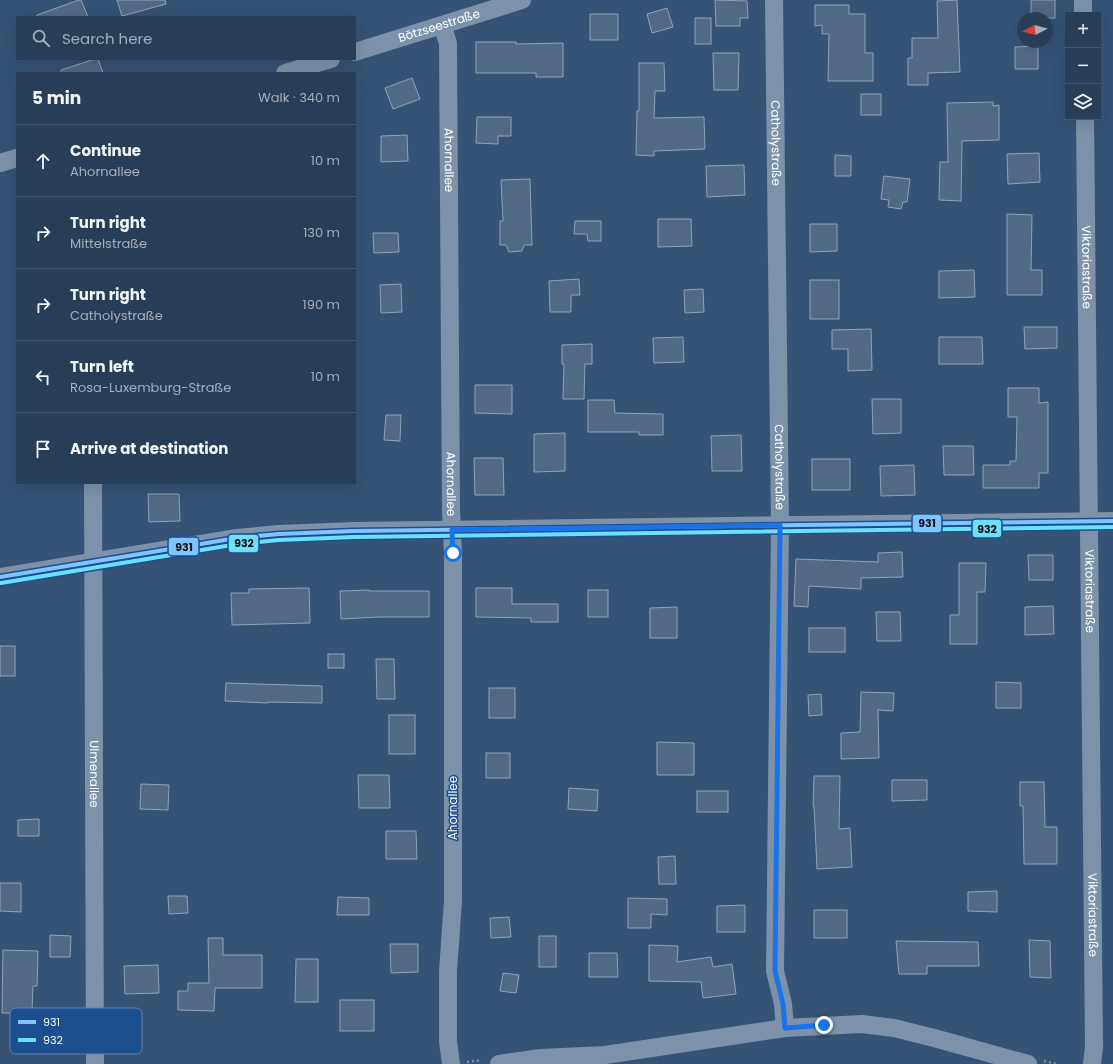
<!DOCTYPE html>
<meta charset="utf-8">
<style>
:root{--surface:#283e57;--page:#344961;--text:#f1f3f6;--muted:#a5aeba;--line:#44576d}
body{margin:0;font-family:Poppins,sans-serif;background:var(--page);color:var(--text)}
.controls{position:absolute;right:12px;top:12px;display:grid;overflow:hidden;border-radius:0px;box-shadow:0 4px 16px #0002}
.controls button{width:36px;height:36px;display:grid;place-items:center;padding:0;border:0;border-bottom:1px solid var(--line);background:var(--surface);color:var(--text);font:20px sans-serif}
.compass{position:absolute;left:1017px;top:12px;width:36px;height:36px;border-radius:50%;background:var(--surface);box-shadow:0 4px 16px #0002;rotate:263deg}
.stop{position:absolute;width:12px;height:12px;margin:-9px;border:3px solid #1a73e8;border-radius:50%;background:#fff}
.stop.end{background:#1a73e8;border-color:#fff;box-shadow:0 1px 4px #0008}
.list{margin:0;padding:0;list-style:none}
h2{display:flex;justify-content:space-between;align-items:center;height:52px;margin:0;padding:0 16px;font-size:17px}
h2 small{font-size:13px;font-weight:400;color:var(--muted)}
.list li{display:grid;grid-template-columns:26px 1fr auto;gap:12px;align-items:center;box-sizing:border-box;height:72px;padding:0 16px;border-top:1px solid var(--line)}
.list b{display:block;font-size:15px;white-space:nowrap}
.list p{margin:0;font-size:13px;white-space:nowrap;color:var(--muted)}
.list em{font-size:13px;font-style:normal;color:var(--muted)}
.icon{flex:none;width:22px;height:22px;fill:none;stroke:currentColor;stroke-width:2;stroke-linecap:round;stroke-linejoin:round}
.map{position:relative;flex:none;width:1113px;height:1064px;overflow:hidden}
.search{position:absolute;background:var(--surface);box-shadow:0 4px 16px #0002;left:16px;top:16px;width:340px;height:44px;display:flex;align-items:center;gap:10px;box-sizing:border-box;padding:0 14px;border-radius:0px;color:var(--muted);font-size:15px}
.panel{position:absolute;background:var(--surface);box-shadow:0 4px 16px #0002;left:16px;top:72px;width:340px;height:412px;border-radius:0px}
.map>svg:first-child{display:block}
.building{fill:#526984;stroke:#92a2b6}
.lines{fill:none;stroke-linecap:round;stroke-linejoin:round}
.path{stroke:#7d92a8;stroke-width:2.5;stroke-dasharray:2 3;stroke-linecap:butt}
.minor{stroke:#7d92a8;stroke-width:18}
.bus-1-casing{stroke:#1b4f8f;stroke-width:7}
.bus-2-casing{stroke:#1b4f8f;stroke-width:7}
.bus-1{stroke:#80c4ff;stroke-width:4}
.bus-2{stroke:#6ddff8;stroke-width:4}
.route{stroke:#1a73e8;stroke-width:5}
.labels{text-anchor:middle;stroke-width:3;stroke-linejoin:round;paint-order:stroke}
.street-label{font-size:12px;fill:#fff;stroke:#1b4f8f}
.key{fill:#1b4f8f;stroke:#5f84b1;stroke-width:1}
.key-label{font-size:11px;fill:#fff}
.line-badge{stroke:#1b4f8f;stroke-width:1.5}
.pale-badge-label{font-size:11px;text-anchor:middle;font-weight:bold;fill:#111}
</style>
<div class="map">
<svg width="1113" height="1064" viewBox="0 0 1113 1064">
<rect width="100%" height="100%" fill="#365274"/>
<!-- building -->
<g class="building">
<polygon points="79,0 81,0 88,17 37,17 37,15"/>
<polygon points="117,0 165,0 166,4 122,16"/>
<polygon points="715,0 747,1 748,18 740,18 740,26 716,26"/>
<polygon points="957,0 960,72 928,73 928,85 908,85 908,58 912,58 912,38 938,38 937,1"/>
<rect x="1031" y="0" width="24" height="18"/>
<polygon points="815,5 849,5 849,14 865,14 865,53 873,53 873,81 828,81 829,34 822,34 822,25 815,26"/>
<polygon points="667,8 673,27 652,33 647,14"/>
<rect x="590" y="14" width="28" height="26"/>
<rect x="695" y="18" width="16" height="26"/>
<polygon points="476,42 516,42 516,44 563,43 563,77 536,77 536,73 476,73"/>
<polygon points="1038,46 1038,69 1015,69 1015,47"/>
<polygon points="713,53 739,53 738,90 714,90"/>
<polygon points="95,59 98,59 103,73 61,73 61,70"/>
<polygon points="639,63 664,63 665,91 655,91 654,118 704,117 705,149 654,151 654,156 636,155 637,111 639,111"/>
<polygon points="412,78 420,99 393,109 385,88"/>
<rect x="861" y="94" width="20" height="21"/>
<polygon points="993,102 993,106 999,105 999,140 962,141 961,201 939,200 940,162 948,162 947,103"/>
<polygon points="477,117 511,117 511,136 498,136 498,144 476,143"/>
<polygon points="407,135 408,161 381,162 381,136"/>
<polygon points="1039,153 1040,182 1008,184 1007,154"/>
<polygon points="835,155 851,156 851,176 835,176"/>
<polygon points="744,165 745,195 707,197 706,166"/>
<polygon points="884,176 910,179 907,202 903,202 901,209 888,207 889,200 881,199"/>
<polygon points="530,179 532,245 524,245 522,251 509,252 506,245 500,245 500,221 503,221 501,180"/>
<polygon points="1007,214 1032,215 1031,270 1042,270 1042,295 1007,295"/>
<polygon points="658,219 691,219 692,246 658,247"/>
<polygon points="575,221 601,221 601,241 588,241 587,234 574,234"/>
<polygon points="810,224 837,224 837,251 810,252"/>
<polygon points="373,233 398,233 399,252 374,253"/>
<polygon points="974,270 975,297 939,298 939,271"/>
<polygon points="579,279 580,295 571,295 571,312 550,312 549,281"/>
<rect x="810" y="280" width="29" height="39"/>
<polygon points="401,284 402,312 381,313 380,285"/>
<polygon points="703,289 704,312 685,313 684,290"/>
<polygon points="1024,327 1057,327 1057,348 1025,349"/>
<polygon points="871,329 872,370 848,371 848,349 832,349 832,330"/>
<polygon points="683,337 684,362 654,363 653,338"/>
<polygon points="939,337 982,337 983,364 939,364"/>
<polygon points="592,344 592,364 585,364 584,399 563,399 564,364 562,364 562,345"/>
<polygon points="475,385 512,385 512,414 475,413"/>
<polygon points="1008,388 1039,388 1039,403 1048,402 1048,473 1039,473 1039,488 983,488 983,465 1010,465 1010,461 1016,461 1017,417 1008,417"/>
<polygon points="872,399 901,399 901,433 873,434"/>
<polygon points="588,400 614,400 615,413 663,414 663,435 639,435 639,432 588,432"/>
<polygon points="386,415 401,415 400,441 384,440"/>
<polygon points="565,433 565,471 534,472 534,434"/>
<polygon points="741,435 742,471 712,471 711,436"/>
<polygon points="943,446 973,446 974,475 944,475"/>
<polygon points="474,458 503,458 504,495 475,495"/>
<rect x="812" y="459" width="38" height="31"/>
<polygon points="914,465 915,495 881,496 880,466"/>
<polygon points="148,494 179,494 180,521 149,522"/>
<polygon points="902,552 903,577 861,578 861,589 809,586 808,607 794,606 796,559 878,562 878,553"/>
<polygon points="1028,555 1053,555 1053,580 1029,580"/>
<polygon points="959,563 986,563 985,592 977,592 977,644 950,644 950,615 959,615"/>
<polygon points="309,588 310,623 232,625 231,593 249,593 249,589"/>
<polygon points="476,588 512,588 512,604 558,604 558,622 531,622 531,618 476,617"/>
<polygon points="369,590 369,591 429,591 429,617 379,617 341,619 340,591"/>
<rect x="588" y="590" width="20" height="27"/>
<polygon points="1053,606 1054,634 1025,635 1025,607"/>
<polygon points="677,607 677,638 650,638 650,608"/>
<polygon points="876,612 900,612 901,641 877,641"/>
<rect x="809" y="628" width="36" height="24"/>
<rect x="0" y="646" width="15" height="30"/>
<rect x="328" y="654" width="16" height="14"/>
<polygon points="376,659 394,659 395,699 377,699"/>
<polygon points="996,682 1021,683 1021,708 996,708"/>
<polygon points="226,683 322,686 322,703 268,702 268,703 225,701"/>
<rect x="489" y="688" width="26" height="30"/>
<polygon points="861,692 894,693 893,711 878,710 879,758 841,759 841,733 860,732"/>
<polygon points="821,694 822,715 809,716 808,695"/>
<rect x="389" y="715" width="26" height="39"/>
<polygon points="657,742 694,743 694,775 657,775"/>
<rect x="486" y="753" width="24" height="25"/>
<polygon points="358,775 389,775 390,808 359,808"/>
<polygon points="814,776 840,776 839,829 850,828 852,867 817,869 814,806 813,806"/>
<polygon points="892,780 927,780 927,800 892,801"/>
<polygon points="1020,782 1044,782 1045,827 1057,827 1057,864 1024,864 1023,806 1020,806"/>
<polygon points="141,784 169,785 168,810 140,809"/>
<polygon points="569,788 598,790 597,811 568,809"/>
<rect x="697" y="791" width="31" height="21"/>
<polygon points="39,819 39,836 18,836 18,820"/>
<polygon points="386,831 416,831 417,859 386,859"/>
<polygon points="675,856 676,884 659,884 658,857"/>
<polygon points="0,883 21,883 21,912 0,911"/>
<polygon points="997,891 997,912 968,911 968,892"/>
<polygon points="168,896 187,896 188,913 169,914"/>
<polygon points="338,897 369,898 369,915 337,915"/>
<polygon points="628,898 667,899 667,915 651,914 651,928 628,928"/>
<polygon points="745,905 745,932 717,932 717,906"/>
<rect x="814" y="910" width="33" height="28"/>
<polygon points="509,917 511,937 491,938 490,918"/>
<polygon points="50,935 71,936 70,957 50,957"/>
<rect x="539" y="936" width="17" height="31"/>
<polygon points="208,938 223,938 223,955 262,955 262,988 215,988 214,1011 178,1010 178,991 188,991 188,983 209,983"/>
<polygon points="1029,940 1050,941 1051,978 1030,977"/>
<polygon points="896,941 978,942 979,966 927,966 927,974 899,974"/>
<polygon points="390,944 418,944 418,972 391,973"/>
<polygon points="649,945 678,946 677,962 711,957 713,967 732,964 736,994 703,998 701,982 649,981"/>
<polygon points="3,950 38,951 37,986 33,986 32,1013 2,1013"/>
<polygon points="589,953 617,953 618,977 589,977"/>
<polygon points="296,959 318,959 318,1002 295,1002"/>
<polygon points="158,965 159,993 125,994 124,966"/>
<polygon points="503,973 519,975 516,993 500,991"/>
<rect x="340" y="1000" width="34" height="31"/>
</g>
<g class="lines">
<!-- path -->
<g class="path">
<polyline points="1044,1061 1057,1064"/>
<polyline points="467,1062 482,1060"/>
</g>
<!-- minor -->
<g class="minor">
<path id="s1" d="M774,0L780,525L775,971L783,1004L785,1028"/>
<polyline points="1083,0 1083,15"/>
<path id="s2" d="M442,25L448,43L451,509L453,553V901L448,971V1041L451,1064"/>
<path id="s3" d="M355,52L522,0"/>
<polyline points="285,73 331,59"/>
<path id="s4" d="M1085,117L1094,1047L1092,1064"/>
<polyline points="0,163 17,158"/>
<path id="s5" d="M93,483L95,1064"/>
<polyline points="0,577 237,538 279,534 354,531 1113,521"/>
<polyline points="499,1064 541,1058 605,1055 785,1028 862,1024 894,1028 934,1038 1028,1064"/>
</g>
<defs>
<polyline id="bus-1" points="0,577 237,538 279,534 354,531 1113,521"/>
<polyline id="bus-2" points="1,583 238,544 279,540 354,537 1113,527"/>
</defs>
<!-- bus-1 casing -->
<use href="#bus-1" class="bus-1-casing"/>
<!-- bus-2 casing -->
<use href="#bus-2" class="bus-2-casing"/>
<!-- bus-1 -->
<use href="#bus-1" class="bus-1"/>
<!-- bus-2 -->
<use href="#bus-2" class="bus-2"/>
</g>
<g class="lines">
<!-- route -->
<polyline class="route" points="453,553 452,530 780,525 775,971 783,1004 785,1028 824,1025"/>
</g>
<g class="labels">
<!-- street labels -->
<g class="street-label">
<text dy="4" stroke="none"><textPath href="#s3" startOffset="88">Bötzseestraße</textPath></text>
<text dy="4" stroke="none"><textPath href="#s1" startOffset="143">Catholystraße</textPath></text>
<text dy="4" stroke="none"><textPath href="#s2" startOffset="136">Ahornallee</textPath></text>
<text dy="4" stroke="none"><textPath href="#s4" startOffset="150">Viktoriastraße</textPath></text>
<text dy="4" stroke="none"><textPath href="#s1" startOffset="467">Catholystraße</textPath></text>
<text dy="4" stroke="none"><textPath href="#s2" startOffset="460">Ahornallee</textPath></text>
<text dy="4" stroke="none"><textPath href="#s4" startOffset="474">Viktoriastraße</textPath></text>
<text dy="4" stroke="none"><textPath href="#s5" startOffset="291">Ulmenallee</textPath></text>
<text transform="translate(453 808) rotate(-90)" y="4">Ahornallee</text>
<text dy="4" stroke="none"><textPath href="#s4" startOffset="798">Viktoriastraße</textPath></text>
</g>
</g>
<!-- legend -->
<rect x="10" y="1008" width="132" height="46" rx="6" class="key"/>
<rect x="18" y="1020" width="18" height="4" fill="#80c4ff"/>
<rect x="18" y="1038" width="18" height="4" fill="#6ddff8"/>
<g class="key-label">
<text x="43" y="1026">931</text>
<text x="43" y="1044">932</text>
</g>
<g class="line-badge">
<rect x="912" y="514" width="30" height="19" rx="4" fill="#80c4ff"/>
<rect x="972" y="519" width="30" height="19" rx="4" fill="#6ddff8"/>
<rect x="228" y="534" width="31" height="19" rx="4" fill="#6ddff8"/>
<rect x="168" y="537" width="31" height="19" rx="4" fill="#80c4ff"/>
</g>
<g class="pale-badge-label">
<text x="927" y="527">931</text>
<text x="987" y="533">932</text>
<text x="244" y="547">932</text>
<text x="184" y="551">931</text>
</g>
</svg>
<div class="controls">
<button>+</button>
<button>−</button>
<button><svg class="icon" aria-label="layers" viewBox="0 0 24 24"><path d="M12 4l9 5-9 5-9-5zM3 14l9 5 9-5"/></svg></button>
</div>
<svg class="compass" viewBox="-18 -18 36 36"><path d="M0-13l5 13h-10z" fill="#e53935"/><path d="M0 13l5-13h-10z" fill="#a5aeba"/></svg>
<div class="stop" style="left:453px;top:553px"></div>
<div class="stop end" style="left:824px;top:1025px"></div>
<div class="search"><svg class="icon" aria-label="search" viewBox="0 0 24 24"><circle cx="10" cy="10" r="6"/><path d="M15 15l6 6"/></svg>Search here</div>
<section class="panel">
<h2>5 min<small>Walk · 340 m</small></h2>
<ul class="list">
<li><svg class="icon" aria-label="ahead" viewBox="0 0 24 24"><path d="M12 20V5M6 11l6-6 6 6"/></svg><div><b>Continue</b><p>Ahornallee</p></div><em>10 m</em></li>
<li><svg class="icon" aria-label="right" viewBox="0 0 24 24"><path d="M7 20v-9h11M14 6l5 5-5 5"/></svg><div><b>Turn right</b><p>Mittelstraße</p></div><em>130 m</em></li>
<li><svg class="icon" aria-label="right" viewBox="0 0 24 24"><path d="M7 20v-9h11M14 6l5 5-5 5"/></svg><div><b>Turn right</b><p>Catholystraße</p></div><em>190 m</em></li>
<li><svg class="icon" aria-label="left" viewBox="0 0 24 24"><path d="M17 20v-9H6M10 6l-5 5 5 5"/></svg><div><b>Turn left</b><p>Rosa-Luxemburg-Straße</p></div><em>10 m</em></li>
<li><svg class="icon" aria-label="arrive" viewBox="0 0 24 24"><path d="M6 21V4h12l-3 4 3 4H6"/></svg><div><b>Arrive at destination</b></div></li>
</ul>
</section>
</div>
